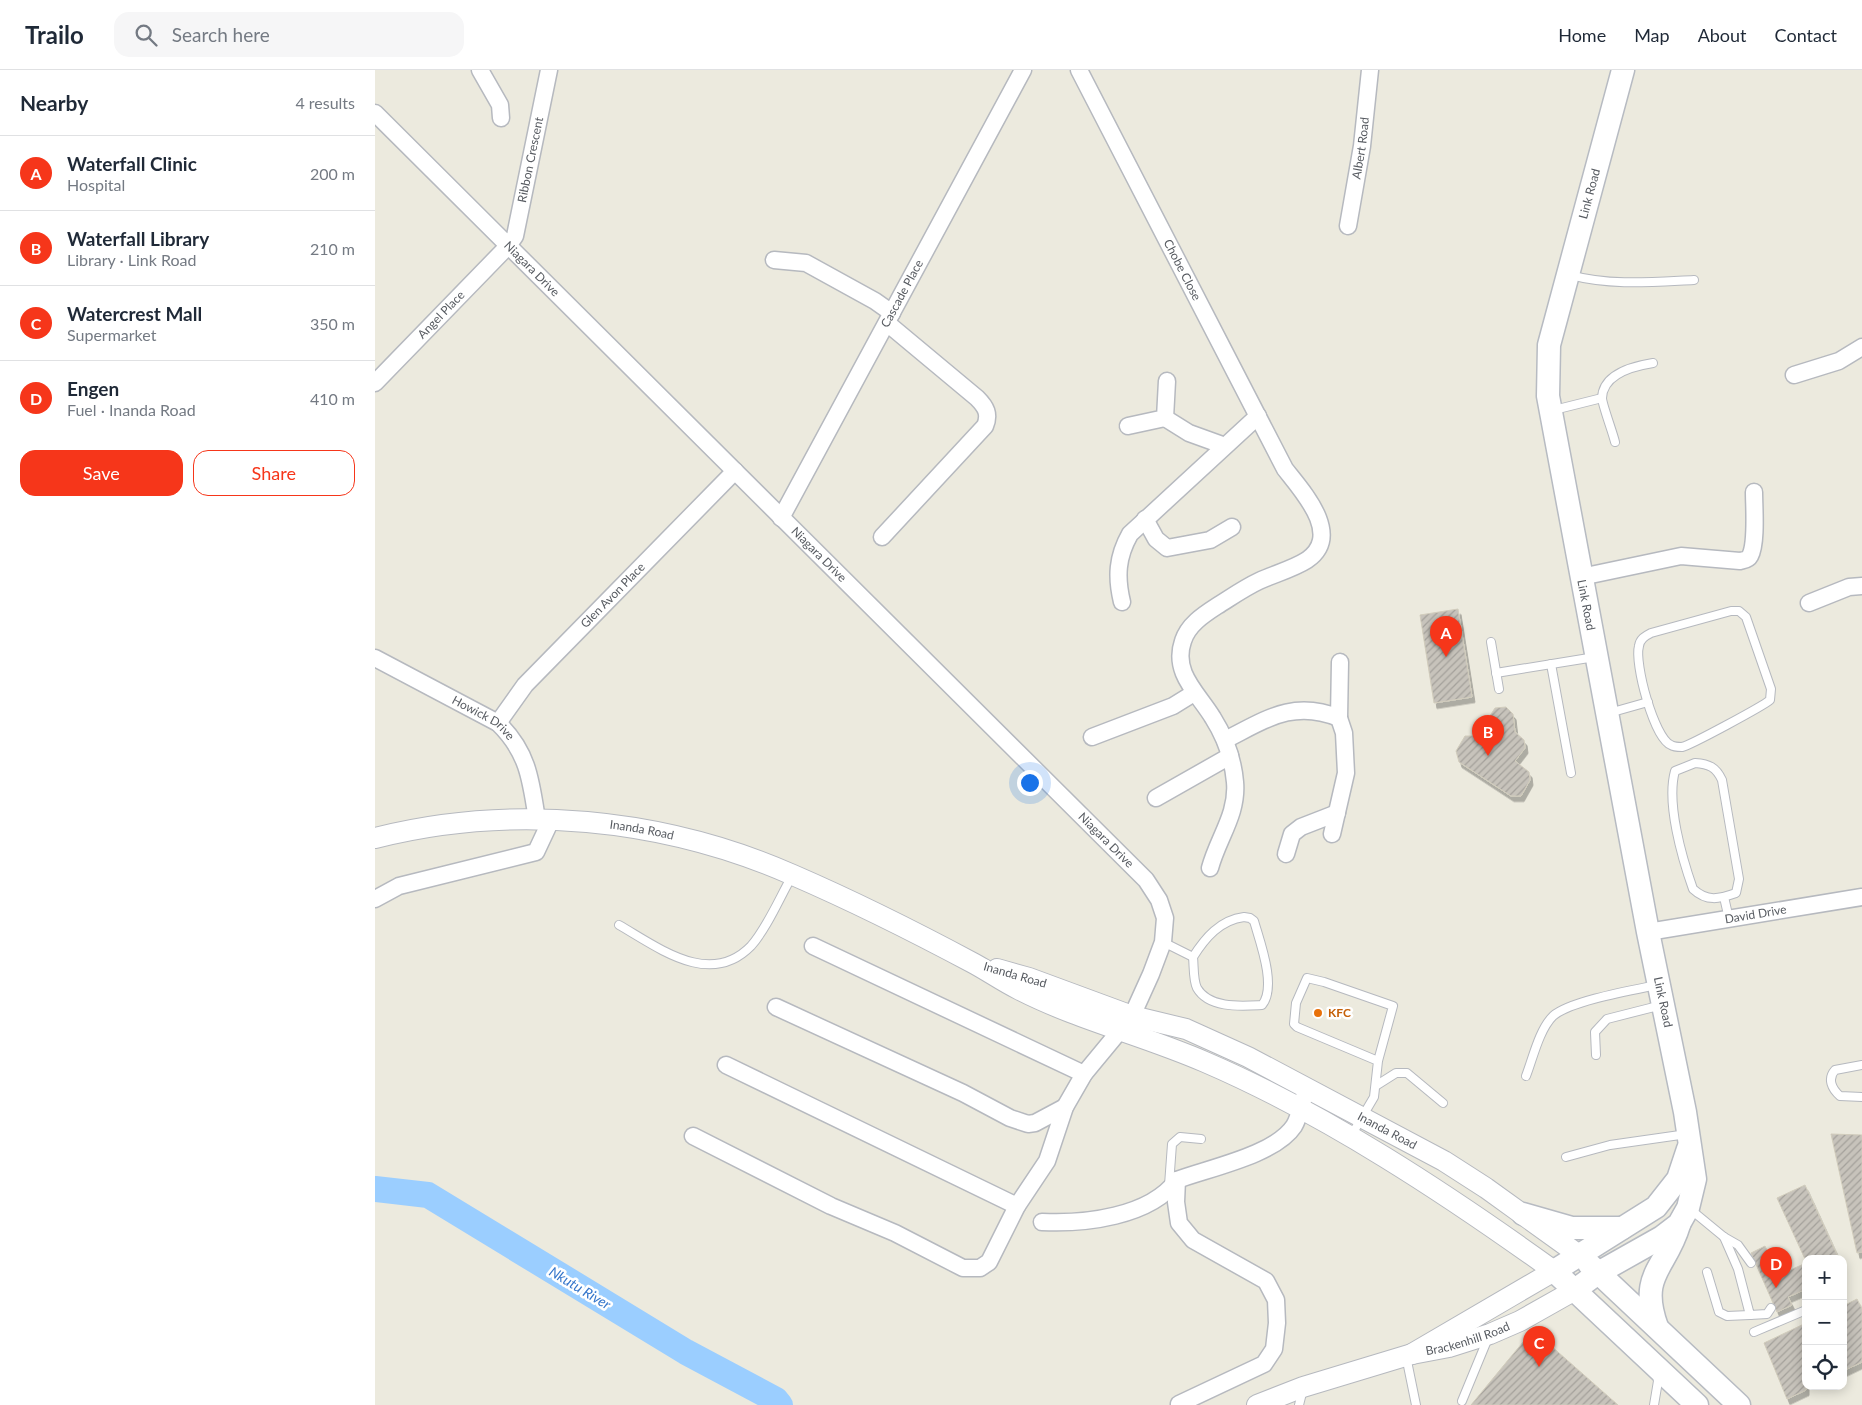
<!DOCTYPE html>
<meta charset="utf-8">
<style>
:root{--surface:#fff;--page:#f6f6f7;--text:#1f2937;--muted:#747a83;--line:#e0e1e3;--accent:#f6361a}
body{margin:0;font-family:Lato,sans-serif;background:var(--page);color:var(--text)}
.controls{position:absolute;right:15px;bottom:15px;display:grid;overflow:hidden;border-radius:10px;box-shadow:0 2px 12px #0003}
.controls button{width:45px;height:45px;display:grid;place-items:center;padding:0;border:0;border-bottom:1px solid var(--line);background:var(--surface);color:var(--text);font:25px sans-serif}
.you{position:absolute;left:654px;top:712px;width:18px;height:18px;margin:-12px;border:4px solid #fff;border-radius:50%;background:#1a73e8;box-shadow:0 0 0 8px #1a73e833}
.badge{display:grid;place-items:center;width:32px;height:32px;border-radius:50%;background:var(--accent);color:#fff;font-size:16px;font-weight:700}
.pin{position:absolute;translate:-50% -41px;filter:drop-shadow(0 1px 2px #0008)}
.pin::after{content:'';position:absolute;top:26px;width:18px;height:15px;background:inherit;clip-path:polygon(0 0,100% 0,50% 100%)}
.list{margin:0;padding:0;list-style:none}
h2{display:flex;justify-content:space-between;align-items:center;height:65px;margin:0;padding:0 20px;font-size:21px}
h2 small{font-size:16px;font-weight:400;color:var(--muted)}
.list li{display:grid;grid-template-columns:32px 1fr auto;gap:15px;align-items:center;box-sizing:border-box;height:75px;padding:0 20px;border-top:1px solid var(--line)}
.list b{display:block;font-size:19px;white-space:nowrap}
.list p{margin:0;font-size:16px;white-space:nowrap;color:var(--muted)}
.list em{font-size:16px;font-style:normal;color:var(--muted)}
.actions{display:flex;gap:10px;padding:15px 20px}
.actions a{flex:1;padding:11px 0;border:1px solid var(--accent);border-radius:15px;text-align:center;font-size:18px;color:var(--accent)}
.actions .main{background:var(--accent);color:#fff}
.icon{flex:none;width:28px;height:28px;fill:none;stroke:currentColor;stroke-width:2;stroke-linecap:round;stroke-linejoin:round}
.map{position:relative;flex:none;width:1487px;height:1335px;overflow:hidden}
header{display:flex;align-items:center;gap:30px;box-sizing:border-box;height:70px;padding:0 25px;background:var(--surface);border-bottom:1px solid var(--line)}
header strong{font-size:24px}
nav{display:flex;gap:28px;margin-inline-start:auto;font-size:18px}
.search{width:350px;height:45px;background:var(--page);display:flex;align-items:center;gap:12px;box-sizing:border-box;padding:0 18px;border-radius:15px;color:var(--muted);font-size:19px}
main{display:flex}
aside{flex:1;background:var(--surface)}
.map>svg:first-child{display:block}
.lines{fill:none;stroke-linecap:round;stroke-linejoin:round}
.river{stroke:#9bceff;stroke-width:26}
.building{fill:url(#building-hatch);stroke:#d1ccbc;filter:url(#shadow)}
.service-casing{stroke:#b6b9bf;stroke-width:10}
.minor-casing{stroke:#b6b9bf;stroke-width:19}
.tertiary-casing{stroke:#b6b9bf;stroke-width:22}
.secondary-casing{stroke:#b7bbc2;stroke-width:25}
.service{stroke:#fff;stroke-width:8}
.minor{stroke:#fff;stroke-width:16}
.tertiary{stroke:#fff;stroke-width:20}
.secondary{stroke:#fff;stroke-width:22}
.food-dot{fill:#e8710a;stroke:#fff;stroke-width:2}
.labels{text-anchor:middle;stroke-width:5;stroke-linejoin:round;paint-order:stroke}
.street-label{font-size:12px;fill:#575b61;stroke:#fff}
.food-label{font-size:12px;font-weight:bold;fill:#c56008;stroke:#fff;text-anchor:start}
.water-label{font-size:14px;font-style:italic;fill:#3576cb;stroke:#fff}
</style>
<header>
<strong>Trailo</strong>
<div class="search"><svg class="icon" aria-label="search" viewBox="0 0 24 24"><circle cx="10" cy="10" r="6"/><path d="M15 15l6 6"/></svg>Search here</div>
<nav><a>Home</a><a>Map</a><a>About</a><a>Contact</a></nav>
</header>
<main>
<aside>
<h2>Nearby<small>4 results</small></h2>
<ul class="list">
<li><span class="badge">A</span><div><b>Waterfall Clinic</b><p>Hospital</p></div><em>200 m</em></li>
<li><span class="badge">B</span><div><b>Waterfall Library</b><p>Library · Link Road</p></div><em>210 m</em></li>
<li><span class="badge">C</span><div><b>Watercrest Mall</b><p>Supermarket</p></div><em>350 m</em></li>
<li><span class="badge">D</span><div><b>Engen</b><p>Fuel · Inanda Road</p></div><em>410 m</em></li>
</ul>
<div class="actions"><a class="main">Save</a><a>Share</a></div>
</aside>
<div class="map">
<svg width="1487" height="1335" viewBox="0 0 1487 1335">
<defs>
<pattern id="building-hatch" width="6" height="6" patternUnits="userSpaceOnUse" patternTransform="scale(1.25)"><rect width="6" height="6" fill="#c7c3bb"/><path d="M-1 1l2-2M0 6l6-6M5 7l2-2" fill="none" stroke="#a4a19b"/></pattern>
<filter id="shadow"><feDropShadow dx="3" dy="5.5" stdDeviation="0" flood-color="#0004"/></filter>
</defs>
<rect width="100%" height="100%" fill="#eceade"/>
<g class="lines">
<!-- river -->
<polyline class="river" points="0,1119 53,1125 311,1282 401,1330 405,1335"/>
</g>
<!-- building -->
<g class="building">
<polygon points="1083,539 1097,627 1059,633 1045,545"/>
<polygon points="1131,637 1138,644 1140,662 1149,670 1150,678 1140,691 1154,702 1155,710 1146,726 1136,726 1084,692 1081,681 1090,666 1102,666 1120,638"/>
<polygon points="1456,1064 1487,1065 1487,1182 1482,1183"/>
<polygon points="1430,1115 1464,1189 1430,1189 1402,1128"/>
<polygon points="1390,1176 1404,1205 1431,1193 1431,1219 1413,1227 1417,1235 1402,1242 1376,1183"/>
<polygon points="1482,1229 1487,1239 1487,1292 1468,1301 1468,1236"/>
<polygon points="1431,1253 1431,1320 1412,1329 1389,1273"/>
<polygon points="1158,1260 1243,1335 1096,1335"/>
</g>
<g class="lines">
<defs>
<g id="service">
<path d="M1195,205C1236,216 1277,212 1319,210"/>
<polyline points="1179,340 1227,328"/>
<path d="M1240,372C1238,363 1227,334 1227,328C1228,303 1259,296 1278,293"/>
<path d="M1356,541H1364L1371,547L1396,619L1395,630C1388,636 1316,675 1307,677C1303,677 1299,677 1296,675C1279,668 1259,593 1264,576C1265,569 1270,566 1276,563Z"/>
<polyline points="1116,572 1124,619"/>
<polyline points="1176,594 1196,703"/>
<polyline points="1121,603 1220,587"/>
<polyline points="1234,643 1273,632"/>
<path d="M1320,693C1334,694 1341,697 1347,710L1364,809L1361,823C1344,829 1332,832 1318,819C1307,788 1291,733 1300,701Z"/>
<polyline points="1349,827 1354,849"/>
<path d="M869,847L875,848L879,851C885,872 902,917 887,935C867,936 834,939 822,918C818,910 819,896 818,887C830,868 845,850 869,847Z"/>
<path d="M244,855C284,878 335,918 376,876C392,858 405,827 417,806"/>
<polyline points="788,872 818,887"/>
<polyline points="1221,985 1220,962 1232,949 1287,935"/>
<path d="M1487,995L1460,1000C1452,1009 1457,1019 1465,1026L1487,1027"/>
<path d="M1151,1006C1158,988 1164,960 1178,946C1195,931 1258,920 1282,915"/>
<polyline points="1002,1015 1021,1003 1032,1003 1068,1033"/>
<polyline points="976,1066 999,1027 1003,991 1018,936 949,912 932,908 921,933 919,954 922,957 1003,991"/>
<polyline points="1191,1087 1235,1075 1312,1064"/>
<polyline points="794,1115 797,1074 805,1067 826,1069"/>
<polyline points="1315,1139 1349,1167 1363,1175 1376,1193"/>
<polyline points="1349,1167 1363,1199 1375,1245 1392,1244 1396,1238"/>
<polyline points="1332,1202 1344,1242 1352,1246 1375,1245"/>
<polyline points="1379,1262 1431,1240"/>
<polyline points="1031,1286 1041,1335"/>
<polyline points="1087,1331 1113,1268"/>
<polyline points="924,1335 928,1319"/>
<polyline points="1279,1335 1283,1311 1282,1305"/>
</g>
<g id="minor">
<polyline points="105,0 125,35 126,48"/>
<path id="s1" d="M704,0L910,399C928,422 968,465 932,490C918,499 899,504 884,511C869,518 855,528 842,536C828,545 813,555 808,571C797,603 823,623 838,648C850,667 858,689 860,712C863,744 843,768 835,798"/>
<path id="s2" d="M0,43L771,810L784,830L790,848L788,872L776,904L757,946L709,1004L690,1037L672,1091L642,1136L614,1192L605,1198H588L520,1163L456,1136L318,1066"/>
<path id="s3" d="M973,156L987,76L995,0"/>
<polyline points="399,190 431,193 500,231 517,243"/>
<polyline points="1419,305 1464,291 1487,277"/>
<path id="s4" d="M0,313L133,176L140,166L174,0"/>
<polyline points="790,348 814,363 850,376"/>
<polyline points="753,356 790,348 792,311"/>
<path id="s5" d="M406,448L648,0"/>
<polyline points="770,449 781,469 792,478 835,470 857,457"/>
<path d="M507,467L610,356C615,344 611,337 602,328L512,253"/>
<path d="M1206,507L1306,486L1365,491C1369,490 1373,490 1375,486C1382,473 1379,437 1379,422"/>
<path d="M747,532C741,507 742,487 755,464L883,346"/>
<polyline points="1434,533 1474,517 1487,516"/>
<path id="s6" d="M0,588L123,653C153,682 156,710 162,750"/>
<path id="s7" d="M123,653L150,615L360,401"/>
<polyline points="717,667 798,636 819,623"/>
<path d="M850,670C890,650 918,629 964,648"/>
<polyline points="781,728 855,686"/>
<polyline points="957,764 971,703 969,663 964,648 965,592"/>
<polyline points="911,784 917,764 926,757 962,743"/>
<polyline points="0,829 24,816 161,782 176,750"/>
<path id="s8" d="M1273,862L1487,827"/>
<polyline points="438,876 709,1004"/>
<polyline points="401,937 588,1023 635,1048 653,1054 660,1053 690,1037"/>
<polyline points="351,995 642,1136"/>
<polyline points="802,1110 801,1132 804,1153 818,1170 891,1211 901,1230 902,1253 899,1279 889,1294 804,1334"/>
<path d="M667,1152C709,1154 775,1147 802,1110C834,1098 900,1085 919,1056C924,1048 926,1036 929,1027"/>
</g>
<g id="tertiary">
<path id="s9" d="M0,768C137,733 289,748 418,805C478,831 540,862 598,893C613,901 627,911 643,919C703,950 768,965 830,992C951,1044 1072,1124 1179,1201L1037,1284"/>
<path id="s10" d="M622,899L654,908L757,946L811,959L873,987L1069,1091L1111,1118L1204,1185"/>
<path id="s11" d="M882,1335L928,1317L1037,1284L1074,1277L1115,1264L1145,1251L1200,1220"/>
</g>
<g id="secondary">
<polyline points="1313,1079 1303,1109 1281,1137 1179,1201 1322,1335"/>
<polyline points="1148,1144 1197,1158 1247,1158"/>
<polyline points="1214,1194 1364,1335"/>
<path id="s12" d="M1200,1220L1223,1203L1287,1167L1304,1154L1313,1138L1320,1109L1310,1042L1273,862L1173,326L1174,275L1248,0"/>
<path d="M1282,1257C1263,1204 1291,1199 1304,1155"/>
</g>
</defs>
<!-- service casing -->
<use href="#service" class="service-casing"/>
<!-- minor casing -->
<use href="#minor" class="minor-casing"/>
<!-- tertiary casing -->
<use href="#tertiary" class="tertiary-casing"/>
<!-- secondary casing -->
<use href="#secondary" class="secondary-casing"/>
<!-- service -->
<use href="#service" class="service"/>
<!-- minor -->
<use href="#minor" class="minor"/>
<!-- tertiary -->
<use href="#tertiary" class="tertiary"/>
<!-- secondary -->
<use href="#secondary" class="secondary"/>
</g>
<!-- markers -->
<circle class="food-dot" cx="943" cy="943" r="5"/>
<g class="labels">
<!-- street labels -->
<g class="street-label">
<text dy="4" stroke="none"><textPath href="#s3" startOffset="79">Albert Road</textPath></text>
<text dy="4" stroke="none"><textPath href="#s4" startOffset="281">Ribbon Crescent</textPath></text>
<text dy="4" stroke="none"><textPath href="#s12" startOffset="1176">Link Road</textPath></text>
<text dy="4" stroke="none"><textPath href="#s2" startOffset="221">Niagara Drive</textPath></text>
<text dy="4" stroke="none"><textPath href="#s1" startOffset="225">Chobe Close</textPath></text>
<text dy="4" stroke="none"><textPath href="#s5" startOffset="255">Cascade Place</textPath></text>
<text dy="4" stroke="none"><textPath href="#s4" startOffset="95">Angel Place</textPath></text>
<text dy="4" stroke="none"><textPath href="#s2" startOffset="626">Niagara Drive</textPath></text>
<text dy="4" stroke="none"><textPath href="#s7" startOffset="172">Glen Avon Place</textPath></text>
<text transform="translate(1211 535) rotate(79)" y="4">Link Road</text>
<text dy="4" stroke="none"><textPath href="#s6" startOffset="124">Howick Drive</textPath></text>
<text dy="4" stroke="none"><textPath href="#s9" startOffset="269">Inanda Road</textPath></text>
<text dy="4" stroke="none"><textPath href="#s2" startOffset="1031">Niagara Drive</textPath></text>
<text dy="4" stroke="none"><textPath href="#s8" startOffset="109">David Drive</textPath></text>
<text transform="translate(640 905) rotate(16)" y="4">Inanda Road</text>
<text transform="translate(1288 932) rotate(78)" y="4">Link Road</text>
<text dy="4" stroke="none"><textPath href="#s10" startOffset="424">Inanda Road</textPath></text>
<text dy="4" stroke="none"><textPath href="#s11" startOffset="221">Brackenhill Road</textPath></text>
</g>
<!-- food labels -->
<g class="food-label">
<text x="953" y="947">KFC</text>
</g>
<!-- water labels -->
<g class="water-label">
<text transform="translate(205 1218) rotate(31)" y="5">Nkutu River</text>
</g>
</g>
</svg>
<div class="controls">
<button>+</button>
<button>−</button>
<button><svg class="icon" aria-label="locate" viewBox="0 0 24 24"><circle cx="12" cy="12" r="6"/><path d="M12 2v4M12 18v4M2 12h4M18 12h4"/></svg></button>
</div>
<div class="you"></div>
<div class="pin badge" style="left:1071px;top:587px">A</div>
<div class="pin badge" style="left:1113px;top:686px">B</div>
<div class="pin badge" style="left:1164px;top:1297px">C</div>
<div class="pin badge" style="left:1401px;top:1218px">D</div>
</div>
</main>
